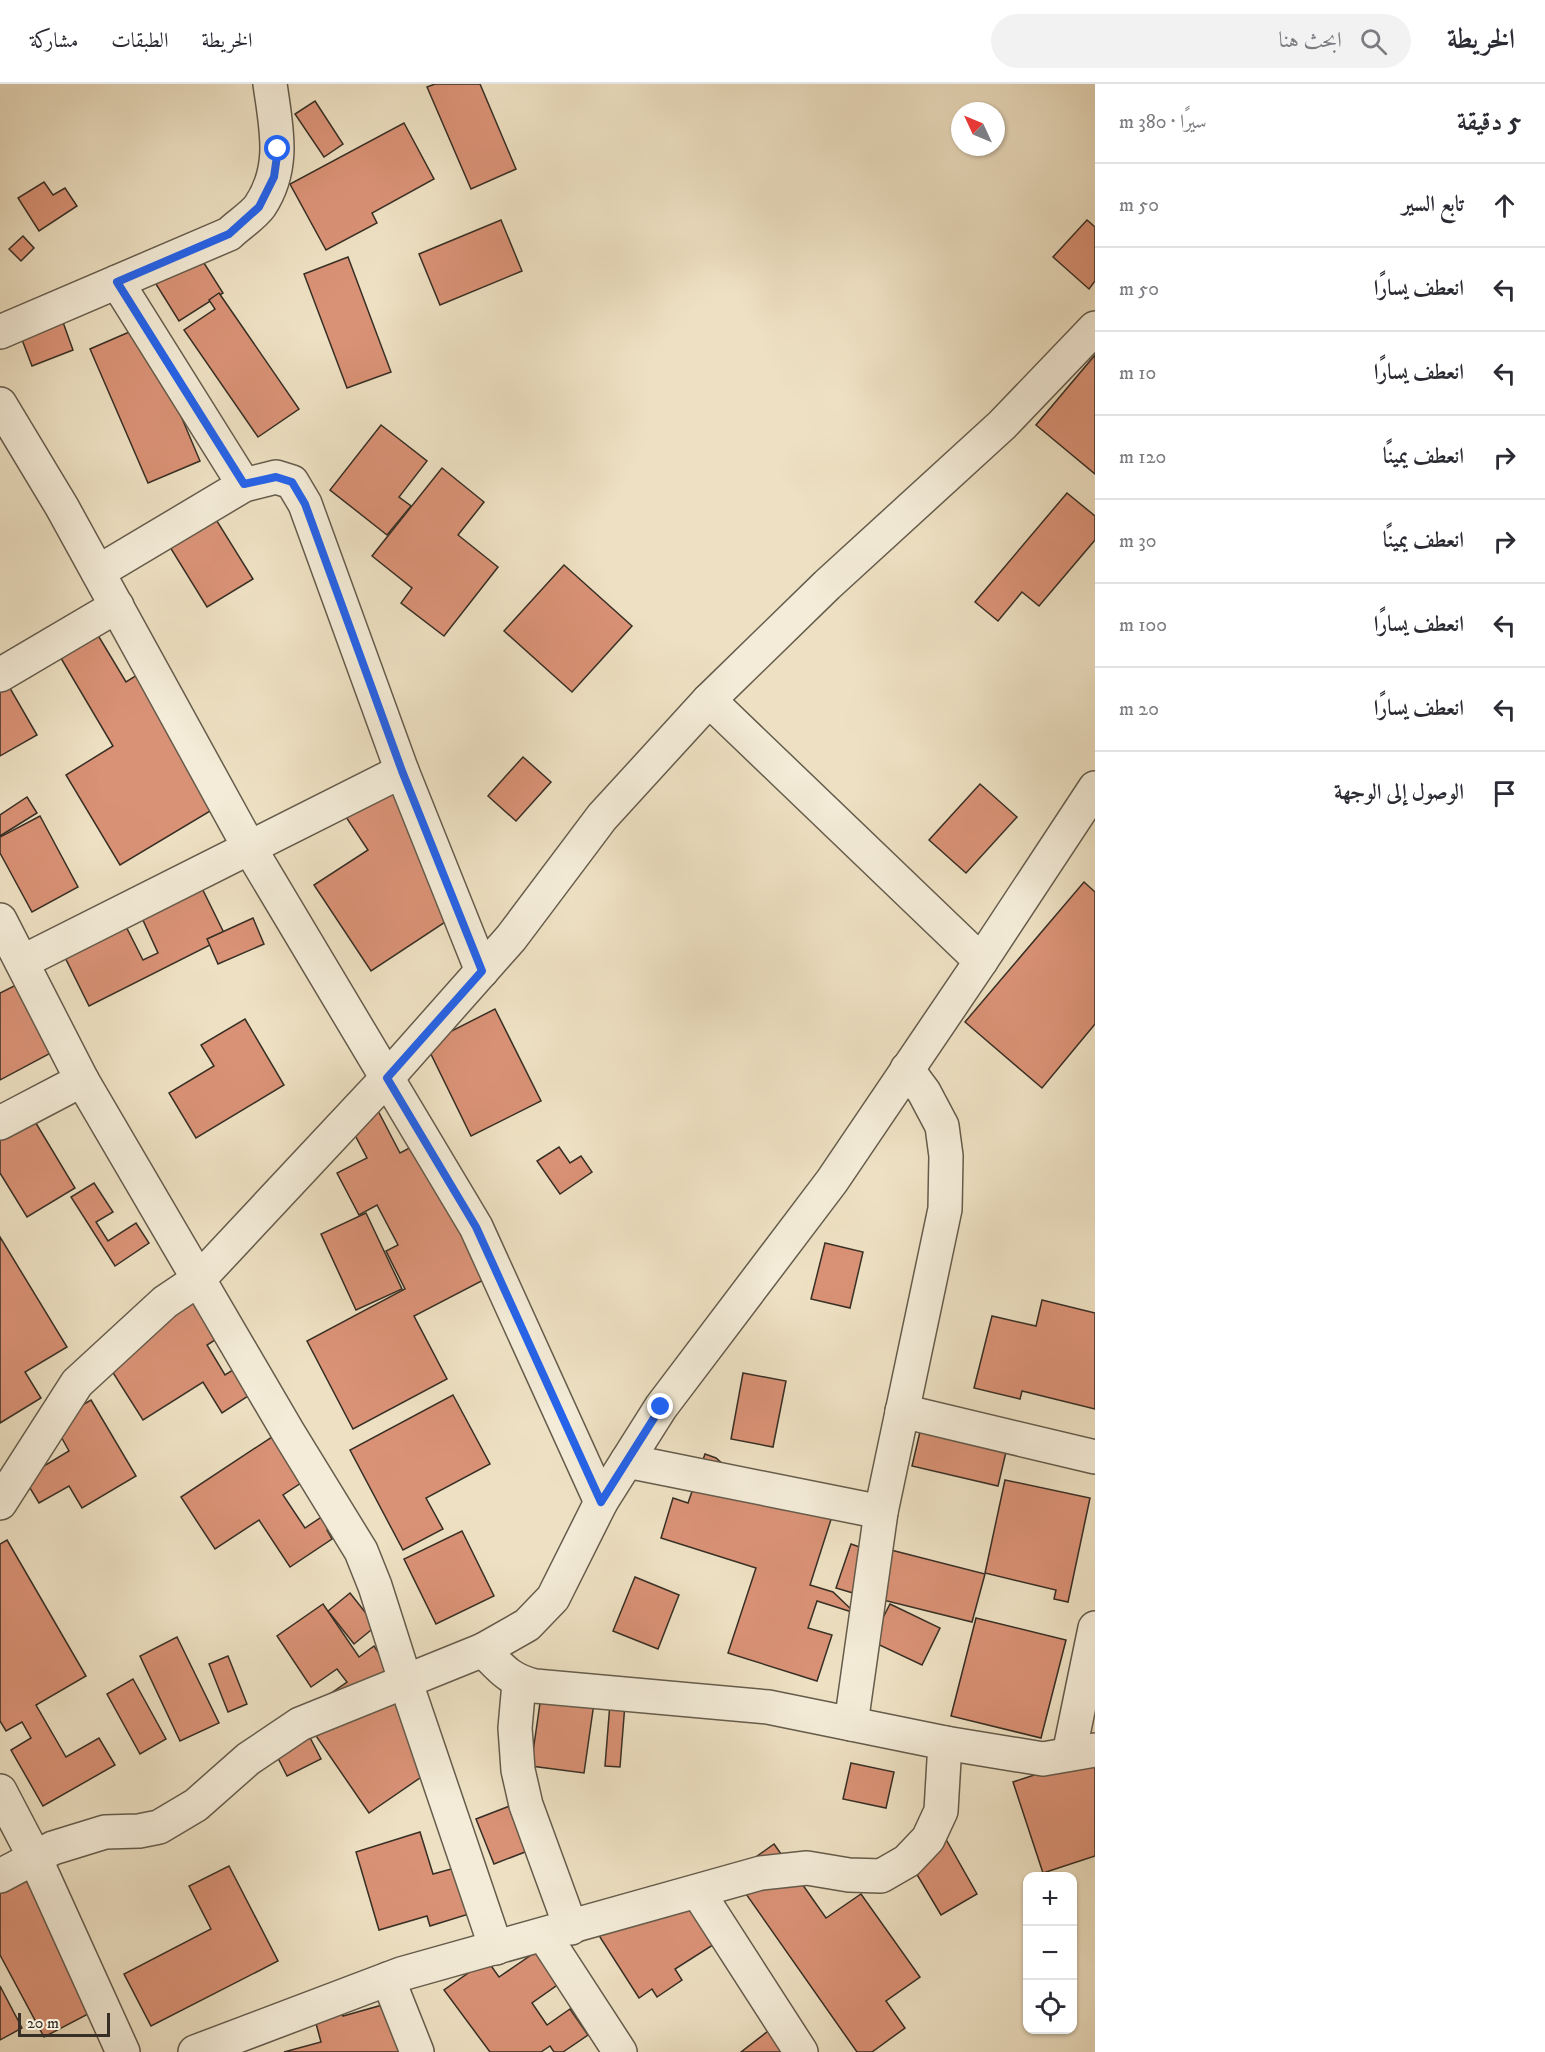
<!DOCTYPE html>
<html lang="ar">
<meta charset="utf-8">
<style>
:root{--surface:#fff;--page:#f2f2f3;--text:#2b2b33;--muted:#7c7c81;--line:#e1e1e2}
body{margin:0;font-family:"IM FELL DW Pica",Amiri,serif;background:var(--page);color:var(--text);direction:rtl}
.controls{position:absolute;right:18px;bottom:18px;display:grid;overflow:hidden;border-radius:12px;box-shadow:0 2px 4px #0004}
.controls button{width:54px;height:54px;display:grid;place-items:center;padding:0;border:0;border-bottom:2px solid var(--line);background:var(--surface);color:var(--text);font:30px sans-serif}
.compass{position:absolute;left:951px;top:18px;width:54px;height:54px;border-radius:50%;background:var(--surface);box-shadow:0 2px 4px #0004;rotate:314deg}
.scale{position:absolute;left:18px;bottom:15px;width:92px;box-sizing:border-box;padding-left:6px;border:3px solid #372f25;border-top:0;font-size:16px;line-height:21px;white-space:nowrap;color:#372f25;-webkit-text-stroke:4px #f4ecd8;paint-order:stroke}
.stop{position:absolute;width:18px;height:18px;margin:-14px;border:4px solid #2563eb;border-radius:50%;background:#fff}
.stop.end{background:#2563eb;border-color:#fff;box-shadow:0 2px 6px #0008}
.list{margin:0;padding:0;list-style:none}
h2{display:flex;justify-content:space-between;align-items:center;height:78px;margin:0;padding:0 24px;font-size:26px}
h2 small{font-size:20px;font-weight:400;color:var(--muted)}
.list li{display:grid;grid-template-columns:39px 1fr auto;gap:18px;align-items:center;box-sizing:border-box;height:84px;padding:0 24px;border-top:2px solid var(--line)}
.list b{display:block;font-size:22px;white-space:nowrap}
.list em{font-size:20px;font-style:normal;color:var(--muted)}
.icon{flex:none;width:33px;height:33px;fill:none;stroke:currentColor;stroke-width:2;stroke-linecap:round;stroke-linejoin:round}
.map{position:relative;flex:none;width:1095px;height:1968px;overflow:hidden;direction:ltr}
header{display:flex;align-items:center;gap:36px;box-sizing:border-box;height:84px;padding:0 30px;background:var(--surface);border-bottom:2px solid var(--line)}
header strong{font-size:28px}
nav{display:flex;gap:33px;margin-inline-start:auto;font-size:21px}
.search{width:420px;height:54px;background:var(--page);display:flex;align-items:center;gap:15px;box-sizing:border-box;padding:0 21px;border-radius:33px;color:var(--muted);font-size:22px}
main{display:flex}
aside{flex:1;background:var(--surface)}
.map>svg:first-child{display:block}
.building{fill:#da9276;stroke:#372f25;stroke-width:1.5}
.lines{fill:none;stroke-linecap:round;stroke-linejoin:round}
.minor-casing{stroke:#655c4c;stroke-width:36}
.minor{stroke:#f4ecd8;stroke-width:33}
.route{stroke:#2563eb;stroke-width:8}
</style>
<header>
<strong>الخريطة</strong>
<div class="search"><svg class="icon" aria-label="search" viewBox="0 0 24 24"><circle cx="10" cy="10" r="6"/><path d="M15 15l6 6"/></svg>ابحث هنا</div>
<nav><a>الخريطة</a><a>الطبقات</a><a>مشاركة</a></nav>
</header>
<main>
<aside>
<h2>5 دقيقة<small>سيرًا · 380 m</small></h2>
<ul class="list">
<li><svg class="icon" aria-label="ahead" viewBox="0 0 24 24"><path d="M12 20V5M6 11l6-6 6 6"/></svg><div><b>تابع السير</b></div><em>50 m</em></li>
<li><svg class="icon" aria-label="left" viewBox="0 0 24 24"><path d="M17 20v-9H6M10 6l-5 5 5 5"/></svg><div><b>انعطف يسارًا</b></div><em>50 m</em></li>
<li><svg class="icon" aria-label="left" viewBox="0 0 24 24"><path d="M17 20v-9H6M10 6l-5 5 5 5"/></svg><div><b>انعطف يسارًا</b></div><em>10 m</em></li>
<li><svg class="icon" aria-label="right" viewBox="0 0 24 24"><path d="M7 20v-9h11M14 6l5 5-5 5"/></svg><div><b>انعطف يمينًا</b></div><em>120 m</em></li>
<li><svg class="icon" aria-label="right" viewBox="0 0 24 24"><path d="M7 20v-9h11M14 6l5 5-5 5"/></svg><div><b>انعطف يمينًا</b></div><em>30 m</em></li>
<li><svg class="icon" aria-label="left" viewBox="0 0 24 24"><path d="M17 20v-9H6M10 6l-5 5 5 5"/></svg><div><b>انعطف يسارًا</b></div><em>100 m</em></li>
<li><svg class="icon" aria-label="left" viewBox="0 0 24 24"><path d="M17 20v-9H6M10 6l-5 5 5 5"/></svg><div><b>انعطف يسارًا</b></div><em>20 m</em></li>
<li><svg class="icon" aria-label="arrive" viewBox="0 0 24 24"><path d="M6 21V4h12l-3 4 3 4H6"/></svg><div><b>الوصول إلى الوجهة</b></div></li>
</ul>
</aside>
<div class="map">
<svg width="1095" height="1968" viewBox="0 0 1095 1968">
<rect width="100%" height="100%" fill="#eee1c3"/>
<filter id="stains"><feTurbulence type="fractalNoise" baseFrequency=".00333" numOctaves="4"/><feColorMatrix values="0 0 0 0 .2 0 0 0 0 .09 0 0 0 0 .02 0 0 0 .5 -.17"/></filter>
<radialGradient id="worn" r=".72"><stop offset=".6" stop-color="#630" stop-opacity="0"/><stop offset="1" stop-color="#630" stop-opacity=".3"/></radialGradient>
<!-- building -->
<g class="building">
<polygon points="435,0 480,0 516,85 471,105 427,3"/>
<polygon points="315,17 343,60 324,73 295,30"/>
<polygon points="404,39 434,95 372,129 377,139 326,166 290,100"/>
<polygon points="44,98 53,111 65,104 77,122 39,147 18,114"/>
<polygon points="501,136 522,187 440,221 419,170"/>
<polygon points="1087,136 1095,143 1095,197 1089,205 1053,173"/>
<polygon points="23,152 34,164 21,177 9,165"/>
<polygon points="190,157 223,209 179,237 146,184"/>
<polygon points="348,173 391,288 347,304 304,190"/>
<polygon points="219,209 299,325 258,353 184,246 215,225 209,216"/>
<polygon points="55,216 73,266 32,282 13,232"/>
<polygon points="143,242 200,377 148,399 90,265"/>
<polygon points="1095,271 1095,390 1036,341"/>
<polygon points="381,341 427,377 399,413 411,422 387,451 330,406"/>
<polygon points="442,384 484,418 458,451 498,483 444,552 401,519 412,504 372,472"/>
<polygon points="1067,409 1095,432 1095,456 1039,522 1022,508 998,537 975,518"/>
<polygon points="202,413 253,495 207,523 157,442"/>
<polygon points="564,481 632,542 572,608 504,547"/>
<polygon points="96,548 126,598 158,578 237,711 120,781 66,691 113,662 49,554"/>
<polygon points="0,587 37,651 0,672"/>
<polygon points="523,673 551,698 516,737 488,712"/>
<polygon points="386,690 476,827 449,845 445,838 371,887 314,801 368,766 338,721"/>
<polygon points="980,700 1017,733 966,789 929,756"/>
<polygon points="27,713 37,729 0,752 0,731"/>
<polygon points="40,732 78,803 32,828 0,769 0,753"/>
<polygon points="190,780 226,853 89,922 51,845 112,815 143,876 158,869 131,810"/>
<polygon points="1084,798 1095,808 1095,940 1042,1004 965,938"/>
<polygon points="253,834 264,860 218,880 207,855"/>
<polygon points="26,896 62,963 0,996 0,909"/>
<polygon points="495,925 541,1017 471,1052 426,960"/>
<polygon points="245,935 284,1001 196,1054 169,1009 214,982 201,961"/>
<polygon points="25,1021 75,1104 27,1133 0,1089 0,1036"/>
<polygon points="375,1021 400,1069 427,1055 497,1189 414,1232 447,1295 353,1345 307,1257 405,1205 386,1167 398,1161 377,1121 359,1131 337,1089 367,1074 347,1036"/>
<polygon points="559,1063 570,1079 581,1072 592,1088 560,1110 537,1077"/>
<polygon points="94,1099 113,1128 96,1138 108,1157 136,1139 149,1159 115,1182 71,1113"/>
<polygon points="366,1129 402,1205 356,1226 321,1150"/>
<polygon points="0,1153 67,1263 25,1288 41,1314 0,1339"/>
<polygon points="825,1159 863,1168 850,1224 811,1215"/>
<polygon points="196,1192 223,1251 207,1261 225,1291 252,1274 268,1299 222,1329 203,1298 143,1336 103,1273"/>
<polygon points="1042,1216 1095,1229 1095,1325 1022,1307 1020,1315 974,1304 992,1232 1036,1242"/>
<polygon points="743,1289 786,1297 773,1363 731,1355"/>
<polygon points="453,1311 490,1380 426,1414 443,1445 403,1466 350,1366"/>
<polygon points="91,1316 136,1392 82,1424 69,1402 39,1419 24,1394 69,1367 53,1338"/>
<polygon points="923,1335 1009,1355 998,1402 912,1382"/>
<polygon points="287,1343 316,1389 283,1411 305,1444 329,1428 337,1440 327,1446 332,1455 290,1483 259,1436 215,1465 181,1413"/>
<polygon points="705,1370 716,1374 763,1416 834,1426 810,1501 833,1508 855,1529 817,1517 808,1544 832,1551 817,1597 728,1569 756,1484 661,1454 673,1414 688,1419"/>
<polygon points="1005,1396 1090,1414 1068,1518 1054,1515 1056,1506 985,1489"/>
<polygon points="462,1447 494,1512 436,1540 404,1475"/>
<polygon points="7,1456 86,1592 36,1621 66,1673 99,1654 115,1681 43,1722 11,1666 31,1654 22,1638 6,1647 0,1637 0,1460"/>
<polygon points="851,1460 868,1466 853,1509 836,1504"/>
<polygon points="891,1466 985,1490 972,1538 879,1515"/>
<polygon points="635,1493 679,1511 658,1565 613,1547"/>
<polygon points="350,1509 376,1542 354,1560 328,1527"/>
<polygon points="323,1520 359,1573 374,1562 449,1674 369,1729 301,1630 347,1598 337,1585 311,1603 277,1552"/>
<polygon points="890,1520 940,1544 922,1581 871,1557"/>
<polygon points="976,1534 1066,1556 1041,1654 951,1632"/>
<polygon points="177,1553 219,1639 180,1657 140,1572"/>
<polygon points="228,1572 247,1620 228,1628 209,1580"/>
<polygon points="133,1595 166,1655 140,1670 107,1610"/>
<polygon points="541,1612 594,1619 584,1689 531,1682"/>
<polygon points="610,1619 625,1620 620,1683 605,1682"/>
<polygon points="304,1642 321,1675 287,1692 271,1660"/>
<polygon points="1095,1671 1095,1772 1043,1789 1013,1698"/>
<polygon points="851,1679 894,1688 886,1724 843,1715"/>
<polygon points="520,1718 538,1763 494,1780 476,1735"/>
<polygon points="420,1748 433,1790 462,1782 498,1821 430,1842 427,1832 379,1846 356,1768"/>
<polygon points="943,1750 977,1810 941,1831 906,1772"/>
<polygon points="774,1760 826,1834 861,1810 920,1893 886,1917 905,1944 872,1968 857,1968 732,1790"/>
<polygon points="35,1776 111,1918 44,1953 0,1871 0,1795"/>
<polygon points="229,1782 278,1877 151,1942 124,1890 211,1845 189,1802"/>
<polygon points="701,1812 727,1852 675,1885 682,1896 657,1913 652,1905 639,1914 598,1850 654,1813 667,1833"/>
<polygon points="540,1865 563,1897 532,1919 547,1941 570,1925 588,1951 563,1968 554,1968 550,1962 541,1968 490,1968 444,1906 487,1876 499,1893"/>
<polygon points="0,1902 22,1944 0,1956"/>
<polygon points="338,1914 343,1932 393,1918 406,1968 284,1968 321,1958 311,1921"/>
<polygon points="772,1944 806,1968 741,1968"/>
</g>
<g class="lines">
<defs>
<g id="minor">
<polyline points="117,198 244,401"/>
<path d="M0,248L229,150C238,141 253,132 260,122C286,83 276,43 270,0"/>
<polyline points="0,320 62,423 249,763 476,1143 601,1418"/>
<polyline points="98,488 244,401 276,393 292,398 305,420 402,687"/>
<polyline points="0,591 117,522"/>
<polyline points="709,616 981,877"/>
<polyline points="0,836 82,996"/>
<polyline points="22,878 402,687 482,887"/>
<polyline points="0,1039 82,996 288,1348 361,1467 375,1502 405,1596 496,1864"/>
<polyline points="902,1327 1095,1373"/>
<polyline points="627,1377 881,1428"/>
<polyline points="0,1419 77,1299 165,1218 199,1195 387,994 511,854 602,733 709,616 827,501 1002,341 1095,244"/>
<polyline points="519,1599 515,1644 518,1686 526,1721 571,1844"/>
<polyline points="851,1640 881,1428 945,1125 946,1072 942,1042 924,1008 907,985"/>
<polyline points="945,1659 1043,1675 1095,1666"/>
<polyline points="1069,1670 1095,1544"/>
<polyline points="0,1707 35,1774 123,1968"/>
<polyline points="0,1792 53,1764 105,1748 139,1747 159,1743 196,1721 248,1675 300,1640 483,1566 527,1541 553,1514 601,1418 661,1323 832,1097 981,877 1095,704"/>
<polyline points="698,1808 801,1968"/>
<polyline points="544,1851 620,1968"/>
<polyline points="388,1895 417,1968"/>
<path d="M195,1968L401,1890L761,1789L807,1784L849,1791L881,1792L907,1777L928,1755L941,1727L945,1659L768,1623L535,1602C509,1596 501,1584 483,1566"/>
</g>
</defs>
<!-- minor casing -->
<use href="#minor" class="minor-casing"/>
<!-- minor -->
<use href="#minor" class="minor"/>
</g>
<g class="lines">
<!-- route -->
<polyline class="route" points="278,65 274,93 259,123 229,150 117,198 244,400 276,393 292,398 305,420 402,687 482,887 387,994 476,1143 601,1418 661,1323"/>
</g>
<rect width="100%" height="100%" filter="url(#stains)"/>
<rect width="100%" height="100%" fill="url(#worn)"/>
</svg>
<div class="controls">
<button>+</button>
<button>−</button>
<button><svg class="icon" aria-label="locate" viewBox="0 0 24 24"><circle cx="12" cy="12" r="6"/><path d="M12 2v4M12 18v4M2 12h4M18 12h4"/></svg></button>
</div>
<svg class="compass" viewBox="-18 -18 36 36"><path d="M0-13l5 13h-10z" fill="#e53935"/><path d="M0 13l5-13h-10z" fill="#7c7c81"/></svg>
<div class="scale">20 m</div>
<div class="stop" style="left:278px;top:65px"></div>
<div class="stop end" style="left:661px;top:1323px"></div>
</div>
</main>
